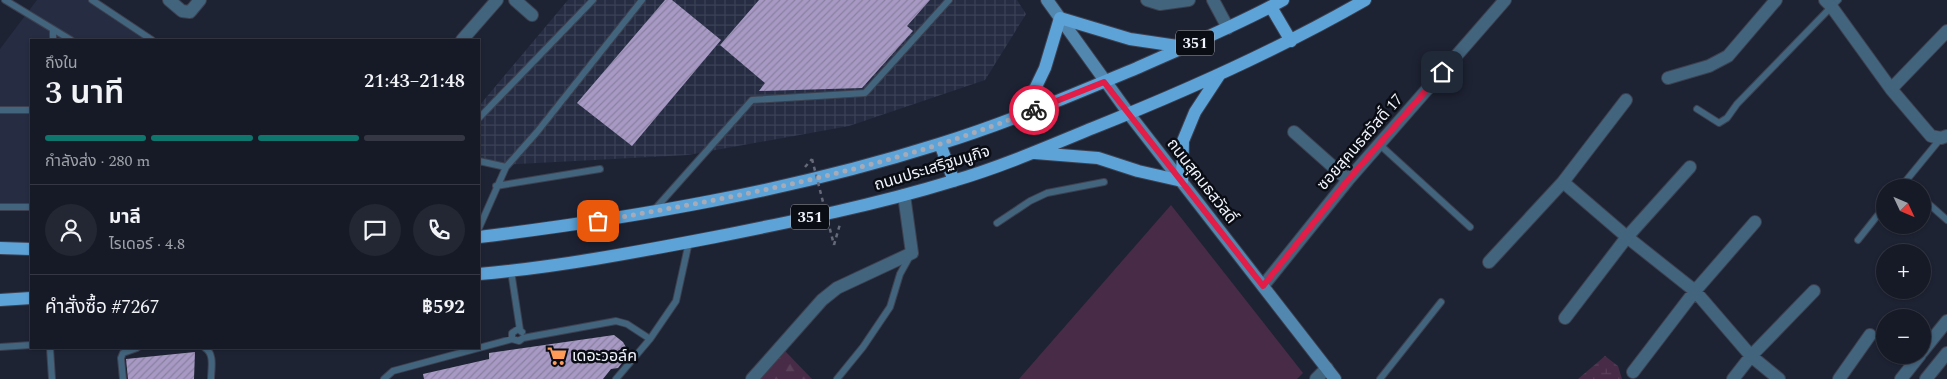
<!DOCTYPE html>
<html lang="th">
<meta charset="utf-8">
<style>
:root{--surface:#161a27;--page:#232733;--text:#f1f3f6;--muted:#9ea1a7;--line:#353844;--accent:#0f766e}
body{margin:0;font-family:Spectral,"Noto Sans Thai",serif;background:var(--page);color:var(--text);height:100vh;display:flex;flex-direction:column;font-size:19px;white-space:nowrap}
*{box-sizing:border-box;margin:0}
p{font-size:16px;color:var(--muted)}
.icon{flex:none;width:28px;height:28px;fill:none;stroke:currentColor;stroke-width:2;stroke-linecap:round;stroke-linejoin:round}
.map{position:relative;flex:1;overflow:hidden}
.details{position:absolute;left:30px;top:39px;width:450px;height:310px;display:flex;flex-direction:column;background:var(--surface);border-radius:0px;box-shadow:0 1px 4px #0004,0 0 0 1px var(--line)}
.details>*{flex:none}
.needle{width:32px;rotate:134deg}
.fabs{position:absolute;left:1876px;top:179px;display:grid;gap:10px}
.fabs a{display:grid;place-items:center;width:55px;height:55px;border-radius:50%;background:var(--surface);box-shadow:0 1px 4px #0004,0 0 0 1px var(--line);font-size:25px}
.pin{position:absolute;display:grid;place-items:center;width:42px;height:42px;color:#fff;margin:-21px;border-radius:10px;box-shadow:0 2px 8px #0006}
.courier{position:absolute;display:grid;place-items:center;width:50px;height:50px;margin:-25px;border:4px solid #e11d48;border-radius:50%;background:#fff;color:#222;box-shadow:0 1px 6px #0007}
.headline em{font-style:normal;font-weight:600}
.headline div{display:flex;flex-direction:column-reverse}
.headline{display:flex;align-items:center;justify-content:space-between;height:85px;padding:0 15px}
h1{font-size:32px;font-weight:600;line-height:38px}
.bar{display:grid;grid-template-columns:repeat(4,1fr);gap:8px 5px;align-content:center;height:60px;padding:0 15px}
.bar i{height:6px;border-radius:4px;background:var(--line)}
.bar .current{background:var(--accent)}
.bar p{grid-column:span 4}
.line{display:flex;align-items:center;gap:12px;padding:0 15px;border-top:1px solid var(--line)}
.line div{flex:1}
.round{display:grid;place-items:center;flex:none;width:52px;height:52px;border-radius:26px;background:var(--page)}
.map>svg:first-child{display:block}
.built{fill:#262d43}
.industrial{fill:url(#industrial-grid)}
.green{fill:#482b47}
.forest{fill:url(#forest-firs)}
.wetland{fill:url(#wetland-marsh)}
.building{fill:url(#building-hatch)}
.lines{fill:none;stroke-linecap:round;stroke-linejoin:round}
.lane-casing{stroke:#3c4050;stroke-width:8}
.street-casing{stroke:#3c4050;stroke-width:14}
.secondary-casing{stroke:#3c4050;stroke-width:14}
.primary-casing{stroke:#3c4050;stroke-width:14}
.path{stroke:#666a78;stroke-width:2.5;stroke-dasharray:4 4;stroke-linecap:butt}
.lane{stroke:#43647d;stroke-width:6}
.street{stroke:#43647d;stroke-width:12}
.secondary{stroke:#5288b0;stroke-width:12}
.primary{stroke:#5da3d8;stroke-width:12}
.path-bridge{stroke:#666a78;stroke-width:2.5;stroke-dasharray:4 4;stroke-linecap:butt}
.done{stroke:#a7abb7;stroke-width:5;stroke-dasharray:0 9}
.route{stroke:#e11d48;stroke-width:6}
.labels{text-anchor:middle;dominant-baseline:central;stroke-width:5;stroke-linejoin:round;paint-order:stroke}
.shield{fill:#0b0d14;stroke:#acafb7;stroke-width:1}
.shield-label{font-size:15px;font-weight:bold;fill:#f1f4fd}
.street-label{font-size:16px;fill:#f1f4fd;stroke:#0b0d14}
.poi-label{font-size:16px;fill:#f1f4fd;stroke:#0b0d14;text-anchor:start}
</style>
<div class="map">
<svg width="1947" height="379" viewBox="0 0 1947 379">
<defs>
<pattern id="industrial-grid" width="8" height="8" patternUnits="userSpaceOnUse" patternTransform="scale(1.25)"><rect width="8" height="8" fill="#262d43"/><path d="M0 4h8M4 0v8" fill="none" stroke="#3b4256"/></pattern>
<pattern id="forest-firs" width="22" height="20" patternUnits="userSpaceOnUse" patternTransform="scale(1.25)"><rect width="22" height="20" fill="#482b47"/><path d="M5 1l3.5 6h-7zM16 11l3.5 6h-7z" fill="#5a4059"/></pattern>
<pattern id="wetland-marsh" width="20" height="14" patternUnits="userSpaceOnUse" patternTransform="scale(1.25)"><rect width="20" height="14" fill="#482b47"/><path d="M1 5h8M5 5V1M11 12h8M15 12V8" fill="none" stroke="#5a4059"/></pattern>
<pattern id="building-hatch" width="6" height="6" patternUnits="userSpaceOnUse" patternTransform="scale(1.25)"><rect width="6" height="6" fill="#a799c4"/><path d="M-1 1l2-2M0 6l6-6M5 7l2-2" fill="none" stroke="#8a81a0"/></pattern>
</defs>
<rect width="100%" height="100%" fill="#1e2334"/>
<path class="built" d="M37 0H92L148 40H31V206H0V49Z"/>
<path class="industrial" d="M568 0H1017L1026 14 985 80 849 126 688 155 479 166V106Z"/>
<path class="green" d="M1171 205 1303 373 1297 379H1019Z"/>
<path class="forest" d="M785 351 812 379H760Z"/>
<path class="wetland" d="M1605 356 1618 366 1622 379H1578Z"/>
<path class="building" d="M665 0H672L721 40 632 146 577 103Z
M759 0H930L907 26 913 31 862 88 759 91 765 83 720 45Z
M614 335 623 342 627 349 626 358 618 368 611 369 603 379H424L423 374 489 359V353Z
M195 352 194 379H128L126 359Z"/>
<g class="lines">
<defs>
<path id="lane" d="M5 0 71 40
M92 0 152 40
M53 30V40
M1697 109 1719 123 1727 118 1737 104 1838 0
M0 110H31
M479 118 593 0
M1379 144 1470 227
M479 161 506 167
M1905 182 1912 188
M496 186 600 169
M1900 188 1941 138
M1922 198 1947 220
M0 207H31
M655 209 752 100 865 93 949 0
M997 223 1030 201 1047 193 1104 182
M479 228 506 167 537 132 642 0
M1858 240 1885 206
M511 271 520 330
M512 339V333L518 329 522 332
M0 347 31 345
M50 348 52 379
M205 348C215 354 211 369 211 379
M123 379 121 358 123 353 137 348
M384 379 393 371 512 339 519 341 523 338 616 321 627 324 650 339
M616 379 650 339 676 301 689 242
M837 379 863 347 890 307 900 274 910 256
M1380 379 1441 302"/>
<path id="street" d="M169 0 182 11 190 12 200 0
M515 0 532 15
M1147 0 1160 4 1189 0
M1213 0 1228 28
M1825 0 1831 6 1891 89 1931 136 1941 138 1947 136
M462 40 497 0
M1668 78 1709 66 1728 56 1776 0
M1891 89 1947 31
M1294 132 1348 180
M1563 182 1627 237 1695 291 1751 356 1779 379
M1489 262 1563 182 1626 100
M1263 286 1348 180 1505 0
M1565 318 1627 237 1690 167
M1922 352 1947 321
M1633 372 1695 291 1755 222
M752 379 822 300 837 288 912 253 904 195
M1316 379 1327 368
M1733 379 1751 356 1814 291
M1839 379 1870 335
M1901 379 1920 355
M1926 379 1947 353"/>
<path id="secondary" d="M1047 0 1129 114 1335 379"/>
<path id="primary" d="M1271 7 1291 41
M1017 117 1033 93 1045 68 1060 18 1130 39 1184 47
M940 144 954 181
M1035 153 1098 158 1138 171 1182 181 1183 141 1195 112 1220 74
M479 237C634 218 790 191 939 144 1007 123 1072 95 1137 68 1186 46 1236 26 1283 0
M0 248 31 249
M479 274C558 267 637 252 715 237 795 221 875 205 953 181 1001 167 1047 147 1093 128 1186 91 1278 50 1365 0
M0 300 31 298"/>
</defs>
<use href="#lane" class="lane-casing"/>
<use href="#street" class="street-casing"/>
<use href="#secondary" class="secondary-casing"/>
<use href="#primary" class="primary-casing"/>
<path class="path" d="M805 167 812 159
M834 245 840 224"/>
<use href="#lane" class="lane"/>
<use href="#street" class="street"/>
<use href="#secondary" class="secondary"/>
<use href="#primary" class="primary"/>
<path class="path-bridge" d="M812 159 834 245"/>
</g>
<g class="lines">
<path class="done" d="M598 221C745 196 895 167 1034 110"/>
<path class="route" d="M1034 110 1104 82 1263 286 1348 180 1442 72"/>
</g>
<defs>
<symbol id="supermarket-bare" viewBox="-9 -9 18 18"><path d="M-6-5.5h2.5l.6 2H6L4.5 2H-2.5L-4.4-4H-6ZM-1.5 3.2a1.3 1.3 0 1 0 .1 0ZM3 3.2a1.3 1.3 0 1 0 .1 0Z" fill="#fe9b59" stroke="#0b0d14" stroke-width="2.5" paint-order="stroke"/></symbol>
</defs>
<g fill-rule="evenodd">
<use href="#supermarket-bare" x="543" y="342" width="28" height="28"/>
</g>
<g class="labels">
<g class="shield">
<rect x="1176" y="30.5" width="38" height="25" rx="4"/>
<rect x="791" y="204.5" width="38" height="25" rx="4"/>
</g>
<g class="shield-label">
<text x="1195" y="43">351</text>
<text x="810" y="217">351</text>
</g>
<g class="street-label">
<text transform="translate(1360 142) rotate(-49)">ซอยสุคนธสวัสดิ์ 17</text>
<text transform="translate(932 168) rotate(-17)">ถนนประเสริฐมนูกิจ</text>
<text transform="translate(1202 181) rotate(52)">ถนนสุคนธสวัสดิ์</text>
</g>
<g class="poi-label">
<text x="572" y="356">เดอะวอล์ค</text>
</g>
</g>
</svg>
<div class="fabs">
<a><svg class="needle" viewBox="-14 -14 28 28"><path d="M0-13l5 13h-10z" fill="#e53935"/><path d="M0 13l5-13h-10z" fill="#9ea1a7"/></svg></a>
<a>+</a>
<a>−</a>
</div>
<div class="pin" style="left:598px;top:221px;background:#ea580c"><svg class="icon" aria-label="bag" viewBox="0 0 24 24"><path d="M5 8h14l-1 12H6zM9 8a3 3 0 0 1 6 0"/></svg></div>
<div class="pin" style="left:1442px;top:72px;background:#1f2937"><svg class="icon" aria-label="home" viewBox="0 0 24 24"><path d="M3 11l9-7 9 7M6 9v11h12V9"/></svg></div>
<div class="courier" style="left:1034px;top:110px"><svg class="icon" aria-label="bike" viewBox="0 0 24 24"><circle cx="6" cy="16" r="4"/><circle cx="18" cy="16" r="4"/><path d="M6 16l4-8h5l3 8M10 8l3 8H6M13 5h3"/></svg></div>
<section class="details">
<div class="headline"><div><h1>3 นาที</h1><p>ถึงใน</p></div><em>21:43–21:48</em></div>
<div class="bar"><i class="current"></i><i class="current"></i><i class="current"></i><i></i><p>กำลังส่ง · 280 m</p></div>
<div class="line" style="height:90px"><a class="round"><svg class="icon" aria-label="person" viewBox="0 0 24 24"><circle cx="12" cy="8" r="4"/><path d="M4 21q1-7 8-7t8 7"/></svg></a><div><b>มาลี</b><p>ไรเดอร์ · 4.8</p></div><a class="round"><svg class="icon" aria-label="chat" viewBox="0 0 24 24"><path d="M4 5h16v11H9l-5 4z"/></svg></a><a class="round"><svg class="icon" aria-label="phone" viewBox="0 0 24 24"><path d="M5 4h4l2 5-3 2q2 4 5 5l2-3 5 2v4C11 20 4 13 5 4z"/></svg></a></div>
<div class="line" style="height:65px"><div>คำสั่งซื้อ #7267</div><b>฿592</b></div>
</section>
</div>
